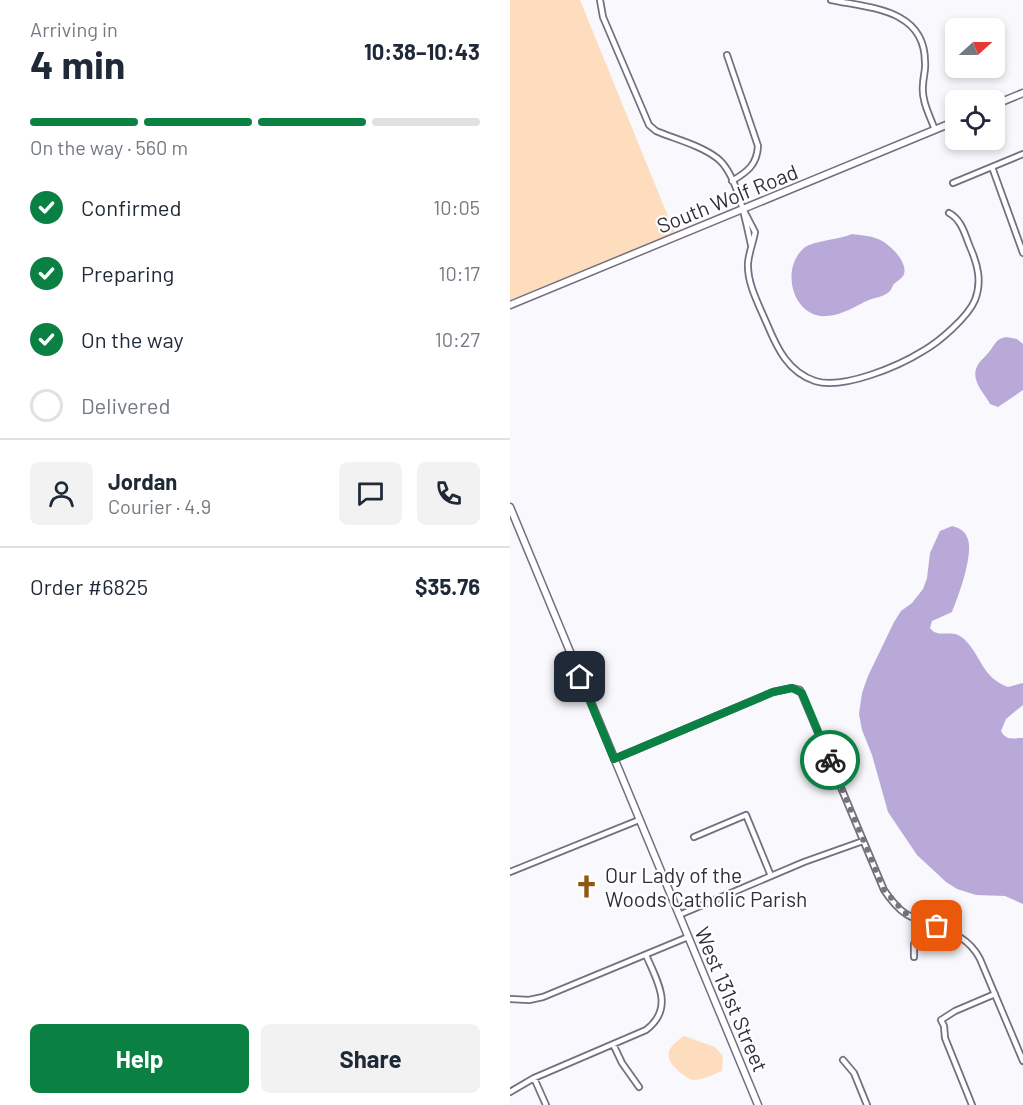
<!DOCTYPE html>
<meta charset="utf-8">
<style>
:root{--surface:#fff;--page:#f2f2f3;--text:#1f2937;--muted:#747a83;--line:#e0e1e3;--accent:#0b8043}
body{margin:0;font-family:Barlow,sans-serif;background:var(--page);color:var(--text);height:100vh;display:flex;flex-direction:column;font-size:22px;white-space:nowrap}
*{box-sizing:border-box;margin:0}
p{font-size:20px;color:var(--muted)}
.icon{flex:none;width:33px;height:33px;fill:none;stroke:currentColor;stroke-width:2;stroke-linecap:round;stroke-linejoin:round}
.map{position:relative;flex:1;overflow:hidden}
.sheet{display:flex;flex-direction:column;background:var(--surface);width:510px}
.sheet>*{flex:none}
.needle{width:39px;rotate:69deg}
.controls{position:absolute;left:435px;top:18px;display:grid;gap:12px}
.controls a{display:grid;place-items:center;width:60px;height:60px;border-radius:9px;background:var(--surface);box-shadow:0 3px 9px #0003;font-size:30px}
.pin{position:absolute;display:grid;place-items:center;width:51px;height:51px;color:#fff;margin:-26px;border-radius:12px;box-shadow:0 3px 9px #0006}
.courier{position:absolute;display:grid;place-items:center;width:60px;height:60px;margin:-30px;border:4px solid #0b8043;border-radius:50%;background:#fff;color:#222;box-shadow:0 2px 8px #0007}
.headline em{font-style:normal;font-weight:700}
.headline div{display:flex;flex-direction:column-reverse}
.headline{display:flex;align-items:center;justify-content:space-between;height:102px;padding:0 30px}
h1{font-size:39px;font-weight:700;line-height:45px}
.bar{display:grid;grid-template-columns:repeat(4,1fr);gap:9px 6px;align-content:center;height:72px;padding:0 30px}
.bar i{height:8px;border-radius:4px;background:var(--line)}
.bar .current{background:var(--accent)}
.bar p{grid-column:span 4}
.line{display:flex;align-items:center;gap:15px;padding:0 30px;border-top:2px solid var(--line)}
.line div{flex:1}
.round{display:grid;place-items:center;flex:none;width:63px;height:63px;border-radius:9px;background:var(--page)}
ol{padding:0 30px;list-style:none}
li{display:flex;align-items:center;gap:18px;height:66px}
li p{margin-inline-start:auto}
li .icon{padding:6px;border-radius:50%;background:var(--accent);color:#fff;stroke-width:4}
li:last-child{color:var(--muted)}
li i{width:33px;height:33px;border:3px solid var(--line);border-radius:50%}
.button{display:flex;gap:12px;margin-top:auto;padding:12px 30px}
.button a{flex:1;height:69px;border-radius:9px;background:var(--accent);color:#fff;font-size:24px;font-weight:700;line-height:69px;text-align:center}
.button a+a{background:var(--page);color:var(--text)}
main{display:flex;flex:1;min-height:0}
.map>svg:first-child{display:block}
.green{fill:#feddbe}
.water{fill:#b9a9d9}
.lines{fill:none;stroke-linecap:round;stroke-linejoin:round}
.street-casing{stroke:#746e82;stroke-width:8}
.secondary-casing{stroke:#746e82;stroke-width:9}
.street{stroke:#fff;stroke-width:4.5}
.secondary{stroke:#fff;stroke-width:6}
.done{stroke:#77757c;stroke-width:6;stroke-dasharray:0 10.8}
.route{stroke:#0b8043;stroke-width:8}
.labels{text-anchor:middle;dominant-baseline:central;stroke-width:4.5;stroke-linejoin:round;paint-order:stroke}
.street-label{font-size:21px;fill:#312f37;stroke:#fff}
.poi-label{font-size:21px;fill:#312f37;stroke:#fff;text-anchor:start}
</style>
<main>
<section class="sheet">
<div class="headline"><div><h1>4 min</h1><p>Arriving in</p></div><em>10:38–10:43</em></div>
<div class="bar"><i class="current"></i><i class="current"></i><i class="current"></i><i></i><p>On the way · 560 m</p></div>
<ol>
<li><svg class="icon" aria-label="check" viewBox="0 0 24 24"><path d="M5 12l5 5 9-10"/></svg>Confirmed<p>10:05</p></li>
<li><svg class="icon" aria-label="check" viewBox="0 0 24 24"><path d="M5 12l5 5 9-10"/></svg>Preparing<p>10:17</p></li>
<li><svg class="icon" aria-label="check" viewBox="0 0 24 24"><path d="M5 12l5 5 9-10"/></svg>On the way<p>10:27</p></li>
<li><i></i>Delivered</li>
</ol>
<div class="line" style="height:108px"><a class="round"><svg class="icon" aria-label="person" viewBox="0 0 24 24"><circle cx="12" cy="8" r="4"/><path d="M4 21q1-7 8-7t8 7"/></svg></a><div><b>Jordan</b><p>Courier · 4.9</p></div><a class="round"><svg class="icon" aria-label="chat" viewBox="0 0 24 24"><path d="M4 5h16v11H9l-5 4z"/></svg></a><a class="round"><svg class="icon" aria-label="phone" viewBox="0 0 24 24"><path d="M5 4h4l2 5-3 2q2 4 5 5l2-3 5 2v4C11 20 4 13 5 4z"/></svg></a></div>
<div class="line" style="height:78px"><div>Order #6825</div><b>$35.76</b></div>
<div class="button"><a>Help</a><a>Share</a></div>
</section>
<div class="map">
<svg width="513" height="1105" viewBox="0 0 513 1105">
<rect width="100%" height="100%" fill="#f9f8fd"/>
<path class="green" d="M0 0H70L166 236 0 300Z
M174 1036 205 1047 213 1056 212 1071C204 1074 192 1080 184 1080 179 1080 175 1076 171 1073 153 1058 155 1049 174 1036Z"/>
<path class="water" d="M342 234C350 235 361 236 368 239 379 243 398 262 394 274 392 279 388 280 384 284 382 286 382 289 380 291 374 297 366 297 359 300 345 306 333 315 317 316 284 319 269 270 294 248 305 240 329 240 342 234Z
M496 337 507 339 513 344V390L488 407 480 404C474 392 458 379 469 363 472 359 476 356 479 352 485 345 485 339 496 337Z
M442 526C449 528 454 530 457 537 465 552 448 597 442 612L422 621 420 628C429 640 442 627 454 639 472 656 471 677 498 687L513 683V705L496 719 491 731C496 741 503 738 513 738V904L495 896 466 895 447 889 436 882 407 855 378 812 362 755 352 730 349 714 352 693 358 676 384 622 391 611 402 603 413 589 417 578 420 553 430 531Z"/>
<g class="lines">
<defs>
<path id="street" d="M90 0 93 17 139 125 146 131C165 139 190 145 207 158 227 173 236 222 241 245
M321 0C360 8 415 9 415 62 416 70 413 77 413 85 411 100 420 116 425 130
M217 55 248 146C247 165 237 172 222 181
M482 167 513 253
M443 183 513 154
M233 209 245 232C243 243 239 252 238 263 237 284 249 305 257 324 267 348 278 372 305 381 333 390 389 366 413 351 429 342 458 317 465 300 472 282 468 265 460 247 455 235 452 220 439 213
M104 759 263 692 282 688 290 690 374 890C380 899 387 908 396 914 423 930 454 928 470 959L513 1061
M184 837 236 815 261 876
M0 872 129 820
M169 915 294 862 353 841
M404 957V944L413 921
M0 999 19 1000 33 997 178 937
M103 1044 112 1063 129 1087
M333 1060 344 1073 357 1105
M24 1078 36 1105
M0 1092 24 1078 136 1030C165 1008 147 981 136 955
M462 1105 435 1038 434 1026 431 1020 445 1011 485 994"/>
<path id="secondary" d="M484 105 513 93
M0 305 446 121
M0 507 248 1105"/>
</defs>
<use href="#street" class="street-casing"/>
<use href="#secondary" class="secondary-casing"/>
<use href="#street" class="street"/>
<use href="#secondary" class="secondary"/>
</g>
<g class="lines">
<path class="done" d="M320 760 374 890 395 913 427 926"/>
<path class="route" d="M70 677 104 759 263 692 282 688 292 693 320 760"/>
</g>
<defs>
<symbol id="church-bare" viewBox="-9 -9 18 18"><path d="M-1.2-6h2.4v3.5h3.3v2.4h-3.3V6h-2.4V-.1h-3.3v-2.4h3.3Z" fill="#915812" stroke="#fff" stroke-width="2.5" paint-order="stroke"/></symbol>
</defs>
<g fill-rule="evenodd">
<use href="#church-bare" x="60" y="870" width="33" height="33"/>
</g>
<g class="labels">
<g class="street-label">
<text transform="translate(217 198) rotate(-22)">South Wolf Road</text>
<text transform="translate(222 999) rotate(67)">West 131st Street</text>
</g>
<g class="poi-label">
<text x="95" y="874">Our Lady of the<tspan x="95" dy="24">Woods Catholic Parish</tspan></text>
</g>
</g>
</svg>
<div class="controls">
<a><svg class="needle" viewBox="-14 -14 28 28"><path d="M0-13l5 13h-10z" fill="#e53935"/><path d="M0 13l5-13h-10z" fill="#747a83"/></svg></a>
<a><svg class="icon" aria-label="locate" viewBox="0 0 24 24"><circle cx="12" cy="12" r="6"/><path d="M12 2v4M12 18v4M2 12h4M18 12h4"/></svg></a>
</div>
<div class="pin" style="left:427px;top:926px;background:#ea580c"><svg class="icon" aria-label="bag" viewBox="0 0 24 24"><path d="M5 8h14l-1 12H6zM9 8a3 3 0 0 1 6 0"/></svg></div>
<div class="pin" style="left:70px;top:677px;background:#1f2937"><svg class="icon" aria-label="home" viewBox="0 0 24 24"><path d="M3 11l9-7 9 7M6 9v11h12V9"/></svg></div>
<div class="courier" style="left:320px;top:760px"><svg class="icon" aria-label="bike" viewBox="0 0 24 24"><circle cx="6" cy="16" r="4"/><circle cx="18" cy="16" r="4"/><path d="M6 16l4-8h5l3 8M10 8l3 8H6M13 5h3"/></svg></div>
</div>
</main>
